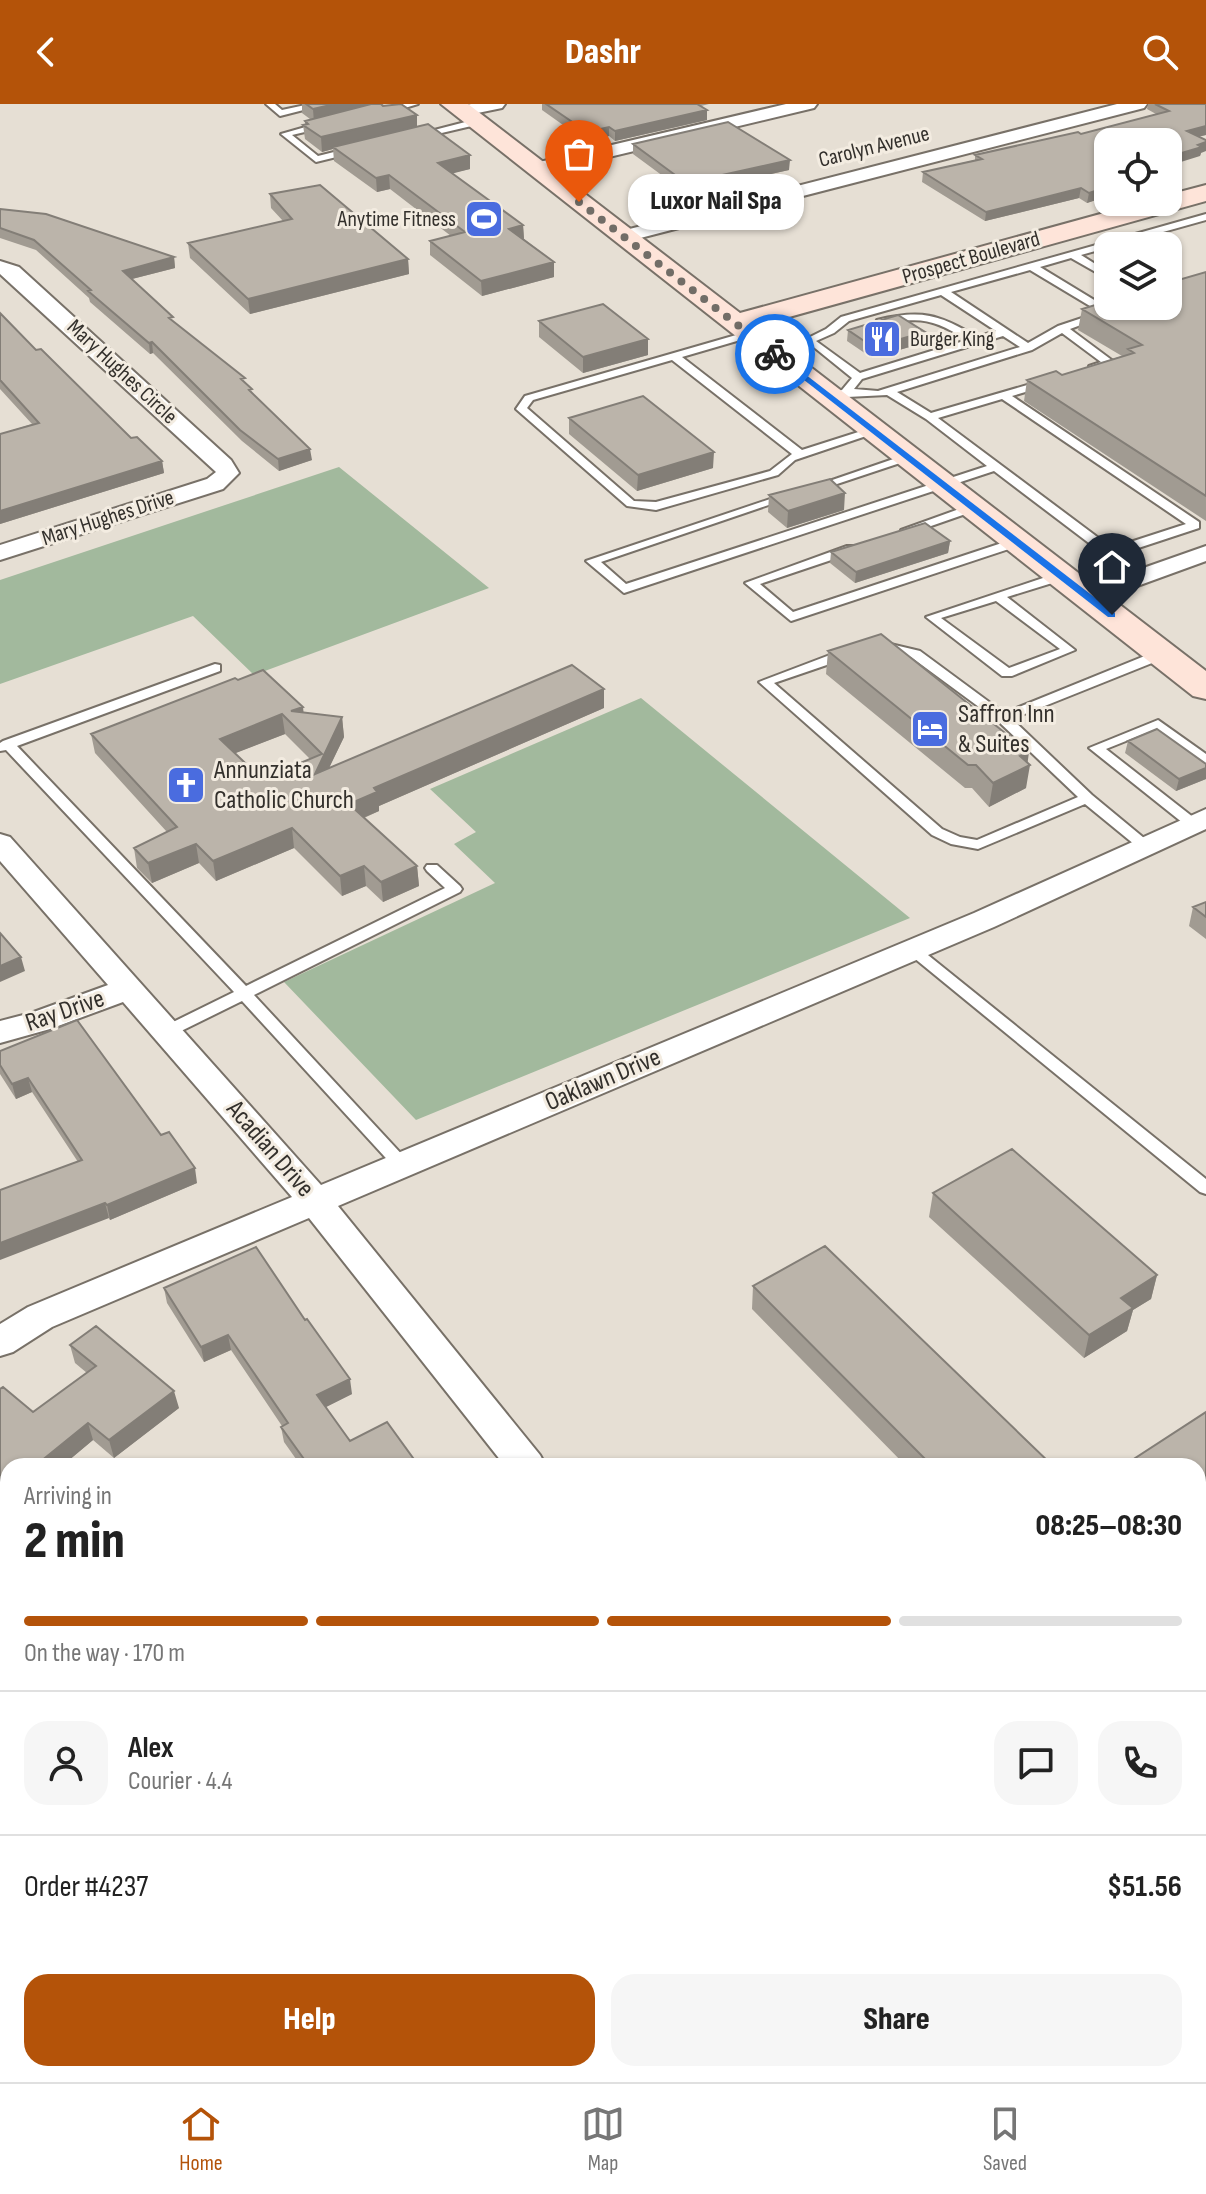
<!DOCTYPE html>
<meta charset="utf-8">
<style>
:root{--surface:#fff;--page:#f6f6f6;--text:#222;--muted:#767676;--line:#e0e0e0;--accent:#b45309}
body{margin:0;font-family:"Sofia Sans Condensed",sans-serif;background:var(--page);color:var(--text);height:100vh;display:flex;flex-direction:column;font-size:30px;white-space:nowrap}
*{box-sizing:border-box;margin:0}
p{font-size:26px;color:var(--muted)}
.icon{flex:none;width:44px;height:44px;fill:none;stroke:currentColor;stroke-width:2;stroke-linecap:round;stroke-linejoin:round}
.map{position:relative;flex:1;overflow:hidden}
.drawer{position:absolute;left:0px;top:1354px;width:1206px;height:624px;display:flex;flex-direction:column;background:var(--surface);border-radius:24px 24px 0 0;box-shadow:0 2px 6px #0004}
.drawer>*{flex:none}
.tools{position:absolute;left:1094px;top:24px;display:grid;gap:16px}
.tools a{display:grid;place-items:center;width:88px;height:88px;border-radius:16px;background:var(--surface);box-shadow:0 2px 6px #0004;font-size:40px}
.pin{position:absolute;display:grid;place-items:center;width:68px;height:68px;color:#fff;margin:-82px -34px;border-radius:50% 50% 50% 0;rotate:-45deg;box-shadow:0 0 8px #0007}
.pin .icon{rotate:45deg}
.courier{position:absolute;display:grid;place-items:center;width:80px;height:80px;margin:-40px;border:6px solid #1a73e8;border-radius:50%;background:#fff;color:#222;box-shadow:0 2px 10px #0007}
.bubble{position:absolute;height:56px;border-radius:24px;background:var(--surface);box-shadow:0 2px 6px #0004;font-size:26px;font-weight:800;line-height:56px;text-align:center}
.overview em{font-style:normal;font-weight:800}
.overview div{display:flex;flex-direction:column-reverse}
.overview{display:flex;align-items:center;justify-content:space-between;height:136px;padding:0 24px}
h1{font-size:52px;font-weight:800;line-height:60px}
.bar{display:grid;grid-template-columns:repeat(4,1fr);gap:12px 8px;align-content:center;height:96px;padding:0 24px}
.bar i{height:10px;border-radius:6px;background:var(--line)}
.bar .current{background:var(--accent)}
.bar p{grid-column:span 4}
.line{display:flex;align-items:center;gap:20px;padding:0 24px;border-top:2px solid var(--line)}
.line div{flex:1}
.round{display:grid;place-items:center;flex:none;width:84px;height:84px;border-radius:24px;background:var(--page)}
.action{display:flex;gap:16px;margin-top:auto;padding:16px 24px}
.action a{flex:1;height:92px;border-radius:24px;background:var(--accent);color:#fff;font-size:32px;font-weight:800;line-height:92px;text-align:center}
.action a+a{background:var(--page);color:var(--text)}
header{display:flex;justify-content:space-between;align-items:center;height:104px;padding:0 24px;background:var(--accent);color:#fff;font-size:36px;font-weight:800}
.tab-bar{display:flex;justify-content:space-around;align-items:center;height:112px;border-top:2px solid var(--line);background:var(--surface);font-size:22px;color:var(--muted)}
.tab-bar a{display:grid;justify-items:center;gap:4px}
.tab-bar .current{color:var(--accent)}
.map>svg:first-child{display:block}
.green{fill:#a2b99d}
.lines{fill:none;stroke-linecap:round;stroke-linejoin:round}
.lane-casing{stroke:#787168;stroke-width:4}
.street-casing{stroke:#787168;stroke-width:4}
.secondary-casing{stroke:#787168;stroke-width:4}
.lane{fill:#fff;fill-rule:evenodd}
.street{fill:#fff;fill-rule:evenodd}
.secondary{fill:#fee4d9;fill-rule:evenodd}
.wall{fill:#a19b92;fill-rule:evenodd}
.shaded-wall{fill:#837e77}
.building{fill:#bbb4aa;stroke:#837e77;stroke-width:2;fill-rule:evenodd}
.route{fill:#1a73e8}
.done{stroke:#726d67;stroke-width:8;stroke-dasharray:0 14.4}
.labels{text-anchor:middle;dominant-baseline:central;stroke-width:6;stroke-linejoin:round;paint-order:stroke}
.far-street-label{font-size:22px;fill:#33302c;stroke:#f3ece1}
.far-poi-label{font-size:22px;fill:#33302c;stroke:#f3ece1;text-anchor:end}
.poi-label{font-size:26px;fill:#33302c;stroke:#f3ece1;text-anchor:start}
.street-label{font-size:26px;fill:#33302c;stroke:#f3ece1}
</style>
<header><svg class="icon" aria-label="back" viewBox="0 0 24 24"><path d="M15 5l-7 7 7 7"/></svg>Dashr<svg class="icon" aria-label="search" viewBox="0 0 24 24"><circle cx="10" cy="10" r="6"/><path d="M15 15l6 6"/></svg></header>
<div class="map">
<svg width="1206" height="1978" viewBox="0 0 1206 1978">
<rect width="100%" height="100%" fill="#e6dfd4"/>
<path class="green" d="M339 363 489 484 254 571 193 512 0 580V476Z
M641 594 910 814 416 1016 284 878 495 779 454 740 476 728 430 685Z
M1206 1505V1690L1198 1682V1511Z"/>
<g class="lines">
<defs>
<path id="lane" d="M266 0H275L282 6 310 0H327L280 12Z
M403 0H418L385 10 381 7Z
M477 15 480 16V20L416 35 411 32Z
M323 18 326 19V23L292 31 318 52 354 43 357 44V48L316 58 281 30Z
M1206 110V116L1081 151 1108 168V175L1071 154 1040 163 1109 205 1132 202 1070 225 1113 257V261L1089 266V262L1101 258 1062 229 1032 246 897 288 931 309 1041 277H1049V281L1012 292 1199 418V424L1114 452H1106L994 367 624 489 586 457 785 390 795 392 601 458 626 480 987 362 926 315 887 291 827 294V290L842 286 852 274 810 240 801 243 796 240 826 225 841 213ZM1030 166 1100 208 1058 222 1028 239 951 188ZM941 191 996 227 977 233C939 210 921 205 877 216L876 218 881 221C920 212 934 215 967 236L860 269 816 237 834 229 849 217ZM1003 232 1020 243 878 287 854 285 862 275ZM1002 295 1186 420 1112 444 938 314Z
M750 227 754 228V232L682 253 802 346 874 323 878 324V328L795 356 778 371 656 406 627 402 516 305 525 292ZM672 256 792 350 770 367 656 398 634 397 527 304 533 296Z
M908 350 912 351V355L819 386 809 384Z
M973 400 977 402V406L911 429 907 430 901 426Z
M1017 434 1023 438 1021 441 791 517 745 479 847 442H855V448L760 480 793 508Z
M1061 468 1067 472 1065 475 1007 493 1075 546 1012 572H1002L926 513ZM996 497 1060 545 1009 564 941 514Z
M882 538 920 547 1004 609 1157 547H1167V553L1012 615 1092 691 1150 739 1152 742 1150 745H1140L1085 700 978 745 951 740 932 731 759 578 843 546H853V552L774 579 942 725 960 733 977 736 1078 693 998 617 911 553 877 545V539Z
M215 560 220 561V567L17 642 246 882 445 784 427 767 425 764 427 761H437L460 782 462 785 460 788 254 891 407 1056 409 1060 407 1064H395L242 897 173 931H163L160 927 163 923 234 888 6 646 0 647V639L3 637Z
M1158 616 1206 650V660L1156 625 1106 645 1198 717 1200 720 1198 723H1188L1089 644Z
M913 841 918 843 1206 1075V1090L1200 1088 908 849 906 846 908 843Z"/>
<path id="street" d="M471 0H505L502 4 463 12 454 7 457 3Z
M786 0H817L814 4 538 70 529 64 531 60Z
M1117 0H1147L1144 4 621 139 611 133 614 129Z
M0 157 19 163 231 356 239 369 223 385 0 456V441L207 375 216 368 0 170Z
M1206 442V457L1096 497H1078L1075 492 1078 487Z
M1206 705V725L994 823 338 1102 540 1351 546 1362H505L309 1114 52 1223 13 1248 0 1252V1220L28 1203 292 1093 123 898 50 925 0 939V917L31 909 108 881 0 757V730L10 733 321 1081 974 809Z
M0 1881 8 1885V1931L0 1927Z
M117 1970H177L180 1978H120Z
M991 1970H1040L1043 1978H994Z"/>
<path id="secondary" d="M441 0H468L740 209 1144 98H1168V91L1206 81V97L757 222 1206 567V595L1193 592Z"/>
</defs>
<use href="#lane" class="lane-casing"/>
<use href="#street" class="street-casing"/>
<use href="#secondary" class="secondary-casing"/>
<use href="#lane" class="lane"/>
<use href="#street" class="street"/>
<use href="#secondary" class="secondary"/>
</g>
<path class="wall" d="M291 0H381L417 11V23L470 65 452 69 523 121 524 135 554 158V173L482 192 430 151V137L451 132 390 85 377 88 334 57 333 45 322 48 305 35 303 21 305 20V17L310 15 302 9V0Z
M542 0H709L701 2 707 6V16L615 37 609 32 587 38 542 6Z
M1148 0H1206V31L1199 32 1201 49 1200 52 1108 38V92L1087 99 1079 94 985 117 922 78 923 68 975 56V51L1081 30 1156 10 1147 5Z
M633 40 789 66 686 89 633 50Z
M270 90 408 155 409 170 250 210 190 154 188 139 283 117 271 104Z
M0 105 174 153 175 164 132 175 174 218 245 278 253 290 312 356 279 367 242 337 153 249 150 250 90 198 89 194 36 146 0 134Z
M1206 168V417L1024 297 1027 276 1062 271 1122 252 1078 226 1082 205Z
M0 209 36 246 131 334 162 357 164 369 0 420V330L32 320 0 285Z
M539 217 648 235V251L583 269 539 233Z
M848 226 923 239 872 254 847 237Z
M569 314 713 364 637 387 569 330Z
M769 391 844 406 787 424 768 408Z
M950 437 948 449 855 479 830 459 831 448Z
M828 547 1027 658 1026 684 989 703 972 684H965L826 570Z
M238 576 303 603V609L342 613 344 633 329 664 604 604 379 702V707L364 714 417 762 419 782 383 798 366 782 342 792 294 744 216 777 199 759 152 779 137 764 134 744 167 728 95 649 91 630ZM285 630 310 655 262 675 235 649Z
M1128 637 1206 675 1176 687 1125 649Z
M1206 798V835L1189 822 1193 803Z
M0 947 197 1079 110 1116 78 1058 32 988 16 995 0 970Z
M933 1089 1157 1171 1151 1195 1133 1206 1127 1227 1084 1254 929 1113Z
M753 1182 1053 1362H906L752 1205Z
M164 1184 352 1290 326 1303 350 1337 413 1354 414 1362H301L284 1338 281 1323 282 1322 231 1246 204 1258 167 1199Z
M70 1241 179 1304 114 1354 93 1336 62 1362H8V1406L0 1416V1285L33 1308 87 1269 75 1259Z
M1198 1701 1206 1709V1909L1198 1900Z
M704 1970H832L820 1978H709Z"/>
<path class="shaded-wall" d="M335 0H369L314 19 313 5Z
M707 6V16L615 37V27Z
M417 11V26L333 43V45L322 48 321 33Z
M1206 22V31L1185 36 1187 27Z
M609 23V32L587 38V28Z
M1206 38V47L1201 49 1200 52 1168 62V53Z
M470 51V65L439 73 438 59Z
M790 56 789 66 686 89V79Z
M389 71 390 85 377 88 376 74Z
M1108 83V92L1087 99 1089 89Z
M1081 84 1079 94 985 117 986 108Z
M523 121 524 135 509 125Z
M174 153 175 164 124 177 123 167Z
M408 155 409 170 250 210 248 195Z
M554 158V173L482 192 481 177Z
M925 228 923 239 872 254 873 243Z
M648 235V251L583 269V253Z
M152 238 153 249 150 250 149 239Z
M310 345 312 356 279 367 278 355Z
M714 348 713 364 637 387 638 371Z
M162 357 164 369 0 420V407Z
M845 389 844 406 787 424 788 407Z
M950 437 948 449 855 479 856 468Z
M604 585V604L379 702V707L351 719 349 700 374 684Z
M303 603 305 622 291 607Z
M282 610 285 630 223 654 220 635Z
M342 613 344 633 317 689 315 670Z
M1029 648 1027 663 1030 661 1026 684 989 703 993 679 1020 652Z
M1206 664V675L1176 687 1179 675Z
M292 724 294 744 216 777 213 757Z
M196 740 199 759 152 779 148 759Z
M364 762 366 782 342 792 340 772Z
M417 762 419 782 383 798 381 778Z
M21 853 25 867 0 878V862Z
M28 974 32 988 16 995 12 980Z
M195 1064 197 1079 110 1116 107 1101Z
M105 1099 109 1114 0 1156V1139Z
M1157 1171 1151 1195 1133 1206 1127 1227 1084 1254 1089 1231 1121 1194Z
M228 1231 231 1246 204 1258 201 1243Z
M350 1275 352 1290 320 1306 317 1291Z
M174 1287 179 1304 114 1354 109 1336Z
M88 1319 93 1336 62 1362H35Z
M413 1354 414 1362H399Z
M8 1384V1406L0 1416V1390Z
M1206 1442V1458L1198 1464V1447Z
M8 1636V1659L0 1670V1647Z
M8 1715V1738L0 1749V1727Z
M814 1970H832L820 1978H802Z"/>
<path class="building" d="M306 0H335L313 5Z
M371 0H381L383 2 401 0 417 11 321 33 303 21 308 20 305 17Z
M546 0H697L707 6 615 27 609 23 587 28Z
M1155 0H1206V22L1187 27 1206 36V38L1198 41 1202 43 1168 53V38H1108V83L1089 89 1081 84 986 108 923 68 982 55 975 51 1078 28 1081 30 1169 7Z
M728 18 790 56 686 79 633 40Z
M428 20 470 51 438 59 523 121 509 125 554 158 481 177 430 137 465 128 389 71 376 74 333 43Z
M320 81 408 155 248 195 188 139 292 115 270 90Z
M0 105 46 110 174 153 123 167 173 213 169 214 245 274 241 275 252 285 249 286 310 345 278 355 240 326 152 238 149 239 88 187 91 186 34 136 0 124Z
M1206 168V392L1027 276 1056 267 1062 271 1134 249 1128 245 1142 241 1082 205 1108 197V202H1168V179Z
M603 200 648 235 583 253 539 217Z
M0 209 36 246 41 245 131 334 137 333 162 357 0 407V330L39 319 0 276Z
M898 211 925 228 873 243 848 226Z
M643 292 714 348 638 371 569 314Z
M830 375 845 389 788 407 769 391Z
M925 419 950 437 856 468 831 448Z
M881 530 1029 648 1020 652 1030 661 993 679 976 661H968L828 547Z
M572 561 604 585 374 684 377 688 349 700 417 762 381 778 364 762 340 772 292 724 213 757 196 740 148 759 134 744 177 723 91 630 235 574 238 576 263 566 303 603 291 607 342 613 315 670ZM282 610 322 650 262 675 220 635Z
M1157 625 1206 660V664L1179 675 1128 637Z
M1206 798V813L1193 803Z
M0 829 21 853 0 862Z
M77 916 161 1031 169 1028 195 1064 107 1101 105 1099 0 1139V1086L82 1056 28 974 12 980 0 961V947Z
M1012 1045 1157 1171 1121 1194 1133 1204 1089 1231 933 1089Z
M825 1142 1053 1362H932L753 1182Z
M256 1143 305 1216 307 1215 350 1275 317 1291 350 1337 387 1318 413 1354 399 1362H309L281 1323 288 1319 228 1231 201 1243 164 1184Z
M96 1222 174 1287 109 1336 88 1319 35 1362H8V1384L0 1390V1285L3 1283 33 1308 96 1262 70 1241Z
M1206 1308V1442L1198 1447V1362H1123Z
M0 1564 8 1567V1636L0 1647Z
M0 1692 8 1696V1715L0 1727Z
M1198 1701 1206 1709V1879L1198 1871Z
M715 1970H814L802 1978H721Z"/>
<path class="route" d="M775 247 1115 509V513H1108L772 251Z"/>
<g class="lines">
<path class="done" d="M579 98 775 250"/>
</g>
<defs>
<symbol id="stadium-square" viewBox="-11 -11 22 22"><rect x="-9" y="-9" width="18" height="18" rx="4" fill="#4a6cdf" stroke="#f3ece1"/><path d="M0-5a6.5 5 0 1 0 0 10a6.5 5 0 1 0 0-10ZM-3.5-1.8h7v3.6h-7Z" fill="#fff"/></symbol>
<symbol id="restaurant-square" viewBox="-11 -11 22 22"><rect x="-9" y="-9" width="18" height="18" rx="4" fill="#4a6cdf" stroke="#f3ece1"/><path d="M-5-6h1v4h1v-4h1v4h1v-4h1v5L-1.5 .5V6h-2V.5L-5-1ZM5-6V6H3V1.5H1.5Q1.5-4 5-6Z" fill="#fff"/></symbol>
<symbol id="hotel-square" viewBox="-11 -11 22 22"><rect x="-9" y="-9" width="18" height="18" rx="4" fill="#4a6cdf" stroke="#f3ece1"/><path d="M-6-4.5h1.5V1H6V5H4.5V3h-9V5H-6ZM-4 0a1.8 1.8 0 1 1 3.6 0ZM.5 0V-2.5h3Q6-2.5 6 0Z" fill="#fff"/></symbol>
<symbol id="church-square" viewBox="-11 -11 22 22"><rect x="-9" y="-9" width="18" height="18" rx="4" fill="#4a6cdf" stroke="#f3ece1"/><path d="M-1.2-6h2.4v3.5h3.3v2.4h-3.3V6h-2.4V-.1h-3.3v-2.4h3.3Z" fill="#fff"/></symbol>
</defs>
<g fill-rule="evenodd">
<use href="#stadium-square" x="462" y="93" width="44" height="44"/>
<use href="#restaurant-square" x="860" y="213" width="44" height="44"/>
<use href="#hotel-square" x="908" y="603" width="44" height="44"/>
<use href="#church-square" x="164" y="659" width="44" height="44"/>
</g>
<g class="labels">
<g class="far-street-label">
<text transform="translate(874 43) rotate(-14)">Carolyn Avenue</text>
<text transform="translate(971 154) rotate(-16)">Prospect Boulevard</text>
<text transform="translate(122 268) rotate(43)">Mary Hughes Circle</text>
<text transform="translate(108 414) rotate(-18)">Mary Hughes Drive</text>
</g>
<g class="far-poi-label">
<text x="456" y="115">Anytime Fitness</text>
<text x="910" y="235" text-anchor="start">Burger King</text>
</g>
<g class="poi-label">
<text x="958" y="610">Saffron Inn<tspan x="958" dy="30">&amp; Suites</tspan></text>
<text x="214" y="666">Annunziata<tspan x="214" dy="30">Catholic Church</tspan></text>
</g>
<g class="street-label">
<text transform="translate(65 907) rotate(-19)">Ray Drive</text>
<text transform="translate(603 976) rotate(-23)">Oaklawn Drive</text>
<text transform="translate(270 1045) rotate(49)">Acadian Drive</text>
</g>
</g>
</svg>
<div class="tools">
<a><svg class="icon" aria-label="locate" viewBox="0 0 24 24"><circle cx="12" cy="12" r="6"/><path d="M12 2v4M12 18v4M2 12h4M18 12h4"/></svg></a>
<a><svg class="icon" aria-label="layers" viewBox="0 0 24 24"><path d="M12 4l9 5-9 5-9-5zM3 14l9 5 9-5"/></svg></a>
</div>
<div class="pin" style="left:579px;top:98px;background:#ea580c"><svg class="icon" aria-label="bag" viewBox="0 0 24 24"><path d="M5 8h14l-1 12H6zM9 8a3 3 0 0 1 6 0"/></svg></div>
<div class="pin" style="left:1112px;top:511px;background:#1f2937"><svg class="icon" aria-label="home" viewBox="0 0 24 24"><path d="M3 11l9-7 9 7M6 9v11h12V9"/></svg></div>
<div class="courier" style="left:775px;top:250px"><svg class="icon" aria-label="bike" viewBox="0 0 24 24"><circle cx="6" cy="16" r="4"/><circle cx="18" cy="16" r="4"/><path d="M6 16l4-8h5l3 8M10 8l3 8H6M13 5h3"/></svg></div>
<div class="bubble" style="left:628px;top:70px;width:176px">Luxor Nail Spa</div>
<section class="drawer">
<div class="overview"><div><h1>2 min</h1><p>Arriving in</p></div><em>08:25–08:30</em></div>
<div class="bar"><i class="current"></i><i class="current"></i><i class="current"></i><i></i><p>On the way · 170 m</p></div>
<div class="line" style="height:144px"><a class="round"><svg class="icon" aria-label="person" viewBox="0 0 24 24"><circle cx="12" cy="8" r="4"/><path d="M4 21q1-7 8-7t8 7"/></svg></a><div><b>Alex</b><p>Courier · 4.4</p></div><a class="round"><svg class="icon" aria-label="chat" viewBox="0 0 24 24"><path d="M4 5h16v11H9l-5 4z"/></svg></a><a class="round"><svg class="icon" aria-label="phone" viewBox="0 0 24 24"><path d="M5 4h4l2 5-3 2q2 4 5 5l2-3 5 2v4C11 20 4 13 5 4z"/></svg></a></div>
<div class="line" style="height:104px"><div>Order #4237</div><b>$51.56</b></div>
<div class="action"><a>Help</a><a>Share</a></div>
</section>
</div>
<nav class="tab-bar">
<a class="current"><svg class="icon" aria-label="home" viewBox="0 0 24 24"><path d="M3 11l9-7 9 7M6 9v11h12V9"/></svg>Home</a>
<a><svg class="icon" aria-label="map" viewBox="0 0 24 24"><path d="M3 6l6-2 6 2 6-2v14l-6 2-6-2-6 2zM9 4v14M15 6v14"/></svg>Map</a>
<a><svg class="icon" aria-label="saved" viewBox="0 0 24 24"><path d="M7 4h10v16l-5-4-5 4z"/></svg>Saved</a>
</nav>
